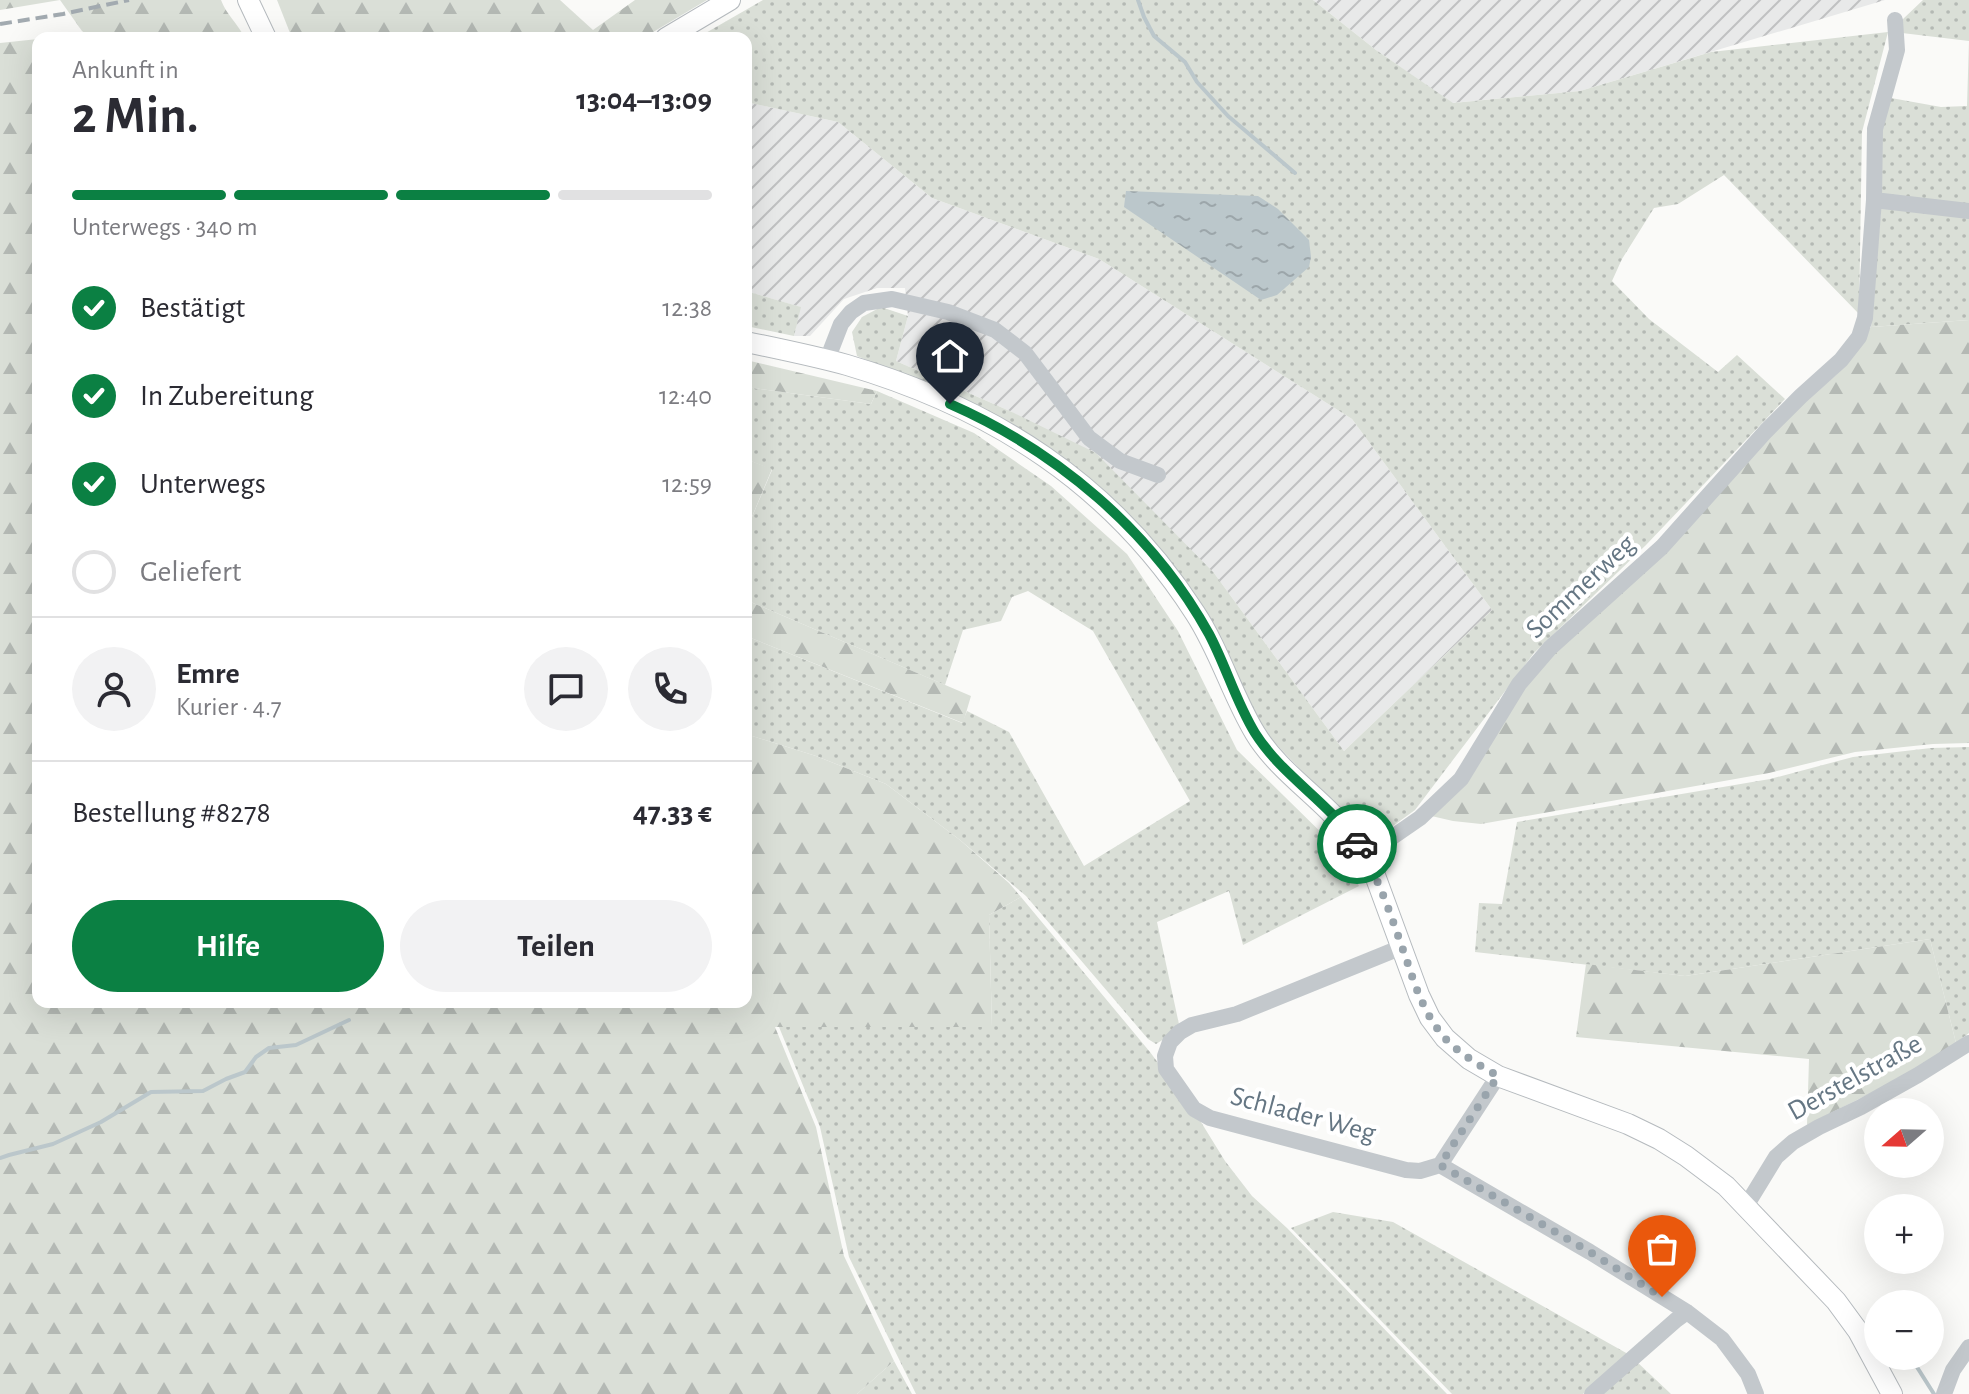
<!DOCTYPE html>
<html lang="de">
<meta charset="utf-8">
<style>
:root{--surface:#fff;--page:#f2f2f3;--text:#2b2b33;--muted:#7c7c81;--line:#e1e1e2;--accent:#0b8043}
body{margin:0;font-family:"Alegreya Sans",sans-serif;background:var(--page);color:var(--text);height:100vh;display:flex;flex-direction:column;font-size:30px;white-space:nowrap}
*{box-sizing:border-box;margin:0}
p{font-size:26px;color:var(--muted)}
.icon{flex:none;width:44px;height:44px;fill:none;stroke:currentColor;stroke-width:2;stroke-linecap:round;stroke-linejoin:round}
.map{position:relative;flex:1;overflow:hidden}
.drawer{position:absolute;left:32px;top:32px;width:720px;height:976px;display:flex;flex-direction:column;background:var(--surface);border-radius:16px;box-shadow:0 8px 32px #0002}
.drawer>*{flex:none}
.needle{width:52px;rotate:250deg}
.tools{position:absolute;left:1864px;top:1098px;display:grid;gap:16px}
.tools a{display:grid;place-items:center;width:80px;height:80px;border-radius:50%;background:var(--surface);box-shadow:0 8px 32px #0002;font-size:40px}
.pin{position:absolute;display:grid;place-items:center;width:68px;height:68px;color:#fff;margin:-82px -34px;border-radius:50% 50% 50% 0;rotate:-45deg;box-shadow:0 0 8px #0007}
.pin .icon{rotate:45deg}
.courier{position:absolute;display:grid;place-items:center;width:80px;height:80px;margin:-40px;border:6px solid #0b8043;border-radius:50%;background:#fff;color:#222;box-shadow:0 2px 10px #0007}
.summary em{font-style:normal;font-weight:600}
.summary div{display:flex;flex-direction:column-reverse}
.summary{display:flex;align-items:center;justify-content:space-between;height:136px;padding:0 40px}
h1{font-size:52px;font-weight:600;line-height:60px}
.bar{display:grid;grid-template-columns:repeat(4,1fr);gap:12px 8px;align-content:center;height:96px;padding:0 40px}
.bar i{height:10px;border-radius:6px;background:var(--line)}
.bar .current{background:var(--accent)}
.bar p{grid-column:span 4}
.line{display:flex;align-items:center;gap:20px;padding:0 40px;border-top:2px solid var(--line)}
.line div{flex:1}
.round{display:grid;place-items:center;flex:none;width:84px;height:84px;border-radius:42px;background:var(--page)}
ol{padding:0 40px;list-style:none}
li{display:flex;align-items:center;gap:24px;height:88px}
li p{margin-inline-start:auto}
li .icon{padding:8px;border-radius:50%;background:var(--accent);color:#fff;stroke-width:4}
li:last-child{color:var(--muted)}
li i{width:44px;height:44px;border:4px solid var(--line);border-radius:50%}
.primary-button{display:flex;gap:16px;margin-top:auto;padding:16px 40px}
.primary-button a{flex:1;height:92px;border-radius:48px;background:var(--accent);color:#fff;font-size:32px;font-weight:600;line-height:92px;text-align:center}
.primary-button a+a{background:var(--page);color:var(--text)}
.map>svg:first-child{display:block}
.industrial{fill:url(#industrial-furrows)}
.green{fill:url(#green-dots)}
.forest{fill:url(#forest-firs)}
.water{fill:url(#water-ripples)}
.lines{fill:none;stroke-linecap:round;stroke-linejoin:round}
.stream{stroke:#bbc7cb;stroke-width:4}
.major-casing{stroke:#b5babe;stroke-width:22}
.minor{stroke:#c3c8cc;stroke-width:16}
.major{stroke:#fff;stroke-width:20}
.rail{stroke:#a2aab0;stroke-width:4;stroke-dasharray:12 6;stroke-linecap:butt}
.done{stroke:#99a4ac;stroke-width:8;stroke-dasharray:0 14.4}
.route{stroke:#0b8043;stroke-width:10}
.labels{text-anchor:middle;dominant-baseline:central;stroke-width:8;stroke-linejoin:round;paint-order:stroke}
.street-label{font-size:28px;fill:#657683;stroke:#fff}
</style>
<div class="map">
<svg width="1969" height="1394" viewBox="0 0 1969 1394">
<defs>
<pattern id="industrial-furrows" width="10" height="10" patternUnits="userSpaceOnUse" patternTransform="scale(2)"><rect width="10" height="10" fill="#e8e9e9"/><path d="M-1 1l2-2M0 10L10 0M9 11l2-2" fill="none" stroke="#c0c1c2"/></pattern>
<pattern id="green-dots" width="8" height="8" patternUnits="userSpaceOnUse" patternTransform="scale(2)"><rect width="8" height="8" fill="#dadfd7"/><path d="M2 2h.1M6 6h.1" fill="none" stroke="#b4b9b4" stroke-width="1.8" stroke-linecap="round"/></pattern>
<pattern id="forest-firs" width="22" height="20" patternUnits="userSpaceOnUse" patternTransform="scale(2)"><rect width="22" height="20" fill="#dadfd7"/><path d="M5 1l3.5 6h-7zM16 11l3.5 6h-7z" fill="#b4b9b4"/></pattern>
<pattern id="water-ripples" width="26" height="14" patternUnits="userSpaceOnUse" patternTransform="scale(2)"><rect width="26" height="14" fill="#bbc7cb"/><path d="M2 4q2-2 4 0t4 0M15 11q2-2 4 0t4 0" fill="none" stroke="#9ca6aa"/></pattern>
</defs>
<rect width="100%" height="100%" fill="#fafaf8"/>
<path class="industrial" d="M1313 0H1885L1580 91 1452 103 1376 50Z
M746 102 838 122 932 198 1099 259 1352 419 1492 610 1344 751 1214 573 1012 412 896 361 908 316 905 288H877L844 299 810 336H794L800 307 746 291Z"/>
<path class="green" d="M763 0H1313L1376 50 1453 103 1580 91 1711 52 1888 32 1862 132 1859 314 1724 175 1678 204 1654 208 1622 259 1612 281 1649 319 1718 372 1737 355 1785 399 1646 545 1534 653 1415 810 1368 844 1339 809 1269 737 1142 529 970 403 857 356 852 332 862 317 881 307 908 316 896 361 1012 412 1096 453 1214 573 1344 751 1492 610 1352 419 1099 259 932 198 838 122 746 102V38H697Z
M1923 0H1969V205L1880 195 1882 128 1891 98 1941 107 1967 106 1969 41 1902 33 1903 19Z
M1881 208 1969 217V320L1871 327Z
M746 291 801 307 794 336 746 326Z
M746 387 871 404 877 391 974 433 1051 486 1127 554 1178 631 1237 750 1340 851 1359 886 1243 945 1229 891 1157 922 1180 1029 1156 1044 1148 1039 1026 896 960 840 886 784 816 756 746 734V636L962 723 967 711 1009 732 1084 866 1190 801 1093 631 1028 591 1012 597 1001 621 963 630 945 685 746 600V531L772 470 746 459Z
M1969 747V1033L1956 1043 1930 939 1685 976 1475 952 1479 903 1502 904 1517 822 1770 779 1853 757 1931 748Z
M1021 897 1150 1052 1196 1114 1225 1161 1252 1196 1287 1228 1447 1394H916L849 1257 820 1127 779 1027H992L989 915Z
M1333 1212 1393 1222 1628 1354 1583 1394H1452L1291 1228Z
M894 1361 912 1394H857Z
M1636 1361 1671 1394H1600Z"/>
<path class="forest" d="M0 0H221C226 14 238 24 245 38H234L232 33 206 38H91L82 31 60 0 0 10Z
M277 0H560L593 30 635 0H707L643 38H292Z
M38 39V1002H746V734L816 756 886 784 960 840 1009 883 1021 897 989 915 992 1027H775L816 1127 844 1256 894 1361 857 1394H0V43Z
M1969 320V743L1933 744 1855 752 1769 773 1481 824 1453 821 1427 815 1536 669 1767 433 1836 375 1871 327Z
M746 360 877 391 871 404 746 387Z
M746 459 772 469 746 531Z
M746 600 971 696 963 723 746 636Z
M1930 939 1956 1043 1895 1081 1807 1125 1809 1059 1576 1037 1586 964 1685 976Z"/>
<path class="water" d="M1126 191 1258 196 1278 209 1309 240 1311 257 1309 267 1277 295 1261 300 1124 207Z"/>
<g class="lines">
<path class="stream" d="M1138 0 1144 17 1154 36 1185 62 1197 82 1228 116 1295 173
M0 1158 9 1155 53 1144 101 1122 151 1092 203 1091 226 1079 245 1072 256 1057 269 1048 296 1045 349 1020
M1910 1356 1934 1394"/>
<defs>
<path id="major" d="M248 0 266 38
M666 38 730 0
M746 342C780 349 814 356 847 365 993 408 1112 484 1195 613 1220 651 1232 695 1255 733 1275 766 1308 789 1334 816 1350 831 1362 851 1373 870L1419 995 1430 1018 1445 1038 1469 1059 1498 1076 1628 1124 1659 1139 1686 1156 1726 1186 1836 1301 1858 1331 1892 1394"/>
</defs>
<use href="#major" class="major-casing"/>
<path class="minor" d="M1874 200 1969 211
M827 360 841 324 851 312 864 303 892 299 948 312 995 330 1025 353 1089 438 1120 461 1158 475
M1365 856 1420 818 1461 779 1519 684 1550 648 1662 547 1766 431 1801 396 1841 360 1859 337 1865 318 1874 200 1875 129 1897 50 1895 20
M1402 947 1237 1014 1192 1025 1180 1032 1170 1042 1165 1056 1166 1069 1194 1109 1210 1118 1406 1170 1420 1171 1440 1165
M1498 1076 1440 1165 1590 1252 1687 1312 1722 1339 1748 1374 1756 1394
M1746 1206 1776 1157 1793 1142 1819 1127 1861 1107 1918 1075 1969 1043
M1592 1394 1676 1320 1687 1312
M1944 1394 1953 1370 1969 1347"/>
<use href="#major" class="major"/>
<path class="rail" d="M0 24 63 14 129 0"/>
</g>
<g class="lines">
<path class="done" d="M1357 844C1380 878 1392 920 1406 958 1415 986 1424 1013 1443 1036 1458 1053 1479 1065 1498 1076L1440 1165 1590 1252 1662 1297"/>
<path class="route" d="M950 404C1057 451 1152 531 1209 634 1226 666 1236 702 1255 733 1282 776 1329 802 1357 844"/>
</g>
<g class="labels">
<g class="street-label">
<text transform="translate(1581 587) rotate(-43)">Sommerweg</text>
<text transform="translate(1855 1078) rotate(-29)">Derstelstraße</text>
<text transform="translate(1303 1115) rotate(15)">Schlader Weg</text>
</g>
</g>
</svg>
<div class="tools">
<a><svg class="needle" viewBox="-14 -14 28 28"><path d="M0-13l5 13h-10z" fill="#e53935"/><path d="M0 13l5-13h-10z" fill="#7c7c81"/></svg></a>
<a>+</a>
<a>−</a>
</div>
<div class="pin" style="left:1662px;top:1297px;background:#ea580c"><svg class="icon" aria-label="bag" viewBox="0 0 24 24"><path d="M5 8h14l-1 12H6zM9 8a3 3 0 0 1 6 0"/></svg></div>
<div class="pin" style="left:950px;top:404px;background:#1f2937"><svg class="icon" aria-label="home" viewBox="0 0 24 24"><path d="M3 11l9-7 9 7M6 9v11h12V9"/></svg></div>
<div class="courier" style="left:1357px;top:844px"><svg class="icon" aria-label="car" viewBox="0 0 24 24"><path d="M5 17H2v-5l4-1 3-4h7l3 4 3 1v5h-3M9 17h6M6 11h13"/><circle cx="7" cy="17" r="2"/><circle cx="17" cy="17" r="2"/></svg></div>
<section class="drawer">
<div class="summary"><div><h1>2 Min.</h1><p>Ankunft in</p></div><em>13:04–13:09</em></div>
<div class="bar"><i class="current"></i><i class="current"></i><i class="current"></i><i></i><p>Unterwegs · 340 m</p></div>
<ol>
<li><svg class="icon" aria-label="check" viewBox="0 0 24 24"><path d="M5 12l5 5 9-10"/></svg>Bestätigt<p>12:38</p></li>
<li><svg class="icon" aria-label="check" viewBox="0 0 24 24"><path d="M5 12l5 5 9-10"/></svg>In Zubereitung<p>12:40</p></li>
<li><svg class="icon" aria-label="check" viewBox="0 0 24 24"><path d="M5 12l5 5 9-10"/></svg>Unterwegs<p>12:59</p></li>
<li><i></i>Geliefert</li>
</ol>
<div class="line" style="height:144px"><a class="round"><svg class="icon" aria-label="person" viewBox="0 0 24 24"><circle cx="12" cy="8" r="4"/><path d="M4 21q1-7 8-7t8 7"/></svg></a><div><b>Emre</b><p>Kurier · 4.7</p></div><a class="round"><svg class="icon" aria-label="chat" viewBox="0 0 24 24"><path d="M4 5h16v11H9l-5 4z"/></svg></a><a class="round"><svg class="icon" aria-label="phone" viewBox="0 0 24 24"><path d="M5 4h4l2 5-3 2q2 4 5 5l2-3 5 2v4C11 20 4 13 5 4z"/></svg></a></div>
<div class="line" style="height:104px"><div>Bestellung #8278</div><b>47.33 €</b></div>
<div class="primary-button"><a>Hilfe</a><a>Teilen</a></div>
</section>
</div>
